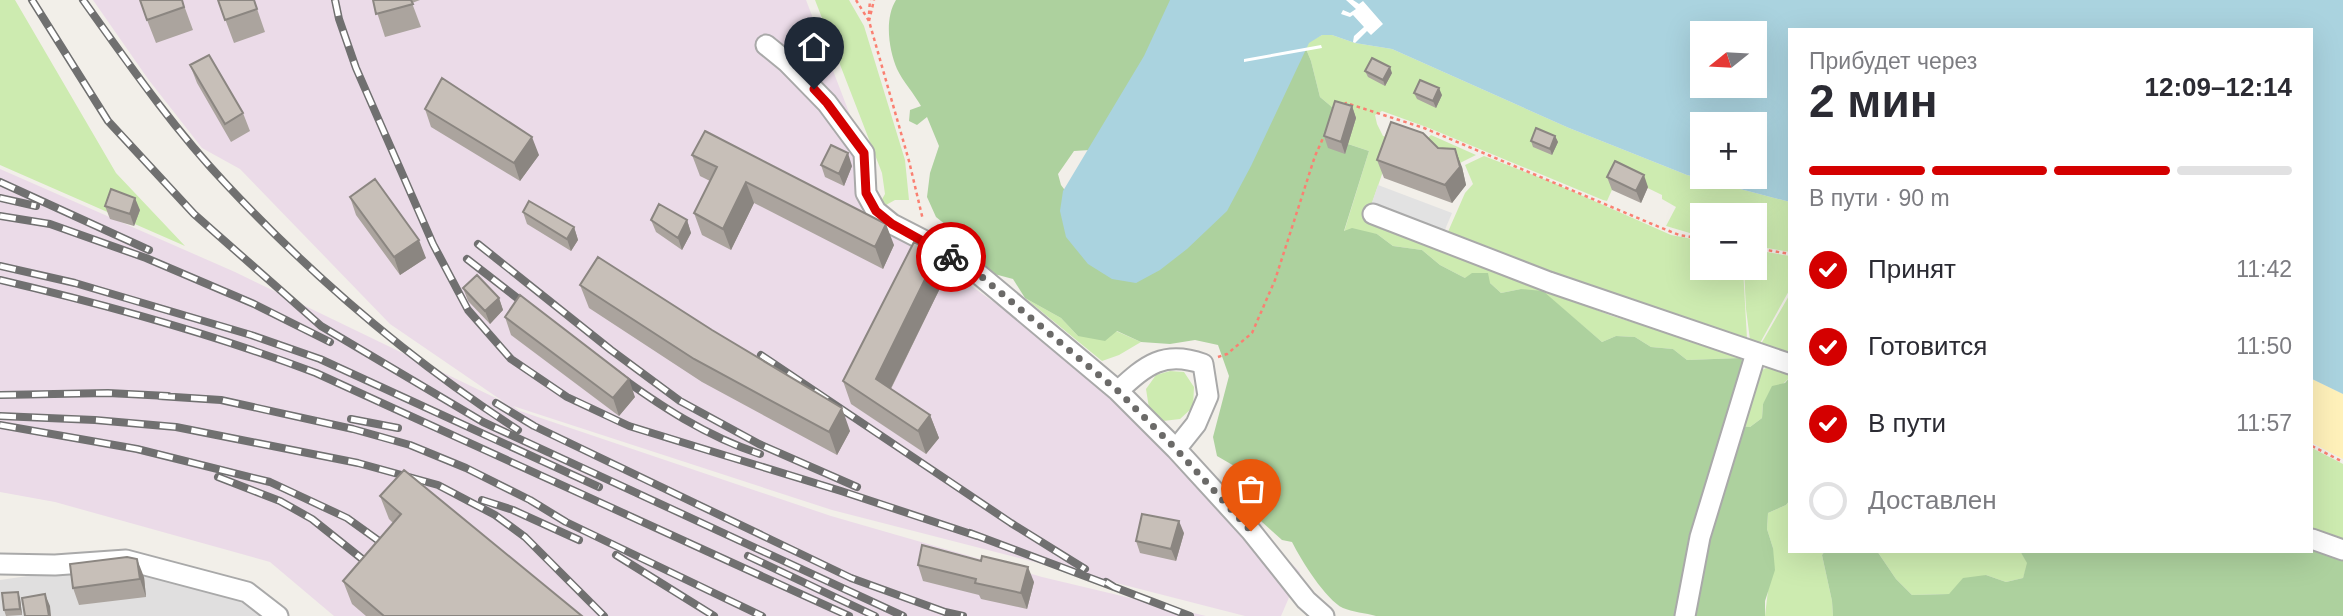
<!DOCTYPE html>
<html lang="ru">
<meta charset="utf-8">
<style>
:root{--surface:#fff;--page:#f7f7f7;--text:#2b2b33;--muted:#7c7c81;--line:#e1e1e2;--accent:#d40000}
body{margin:0;font-family:Arial,sans-serif;background:var(--page);color:var(--text);height:100vh;display:flex;flex-direction:column;font-size:26px;white-space:nowrap}
*{box-sizing:border-box;margin:0}
p{font-size:23px;color:var(--muted)}
.icon{flex:none;width:38px;height:38px;fill:none;stroke:currentColor;stroke-width:2;stroke-linecap:round;stroke-linejoin:round}
.map{position:relative;flex:1;overflow:hidden}
.sheet{position:absolute;left:1788px;top:28px;width:525px;height:525px;display:flex;flex-direction:column;background:var(--surface);border-radius:0px;box-shadow:0 7px 28px #0002}
.sheet>*{flex:none}
.needle{width:46px;rotate:252deg}
.buttons{position:absolute;left:1690px;top:21px;display:grid;gap:14px}
.buttons a{display:grid;place-items:center;width:77px;height:77px;border-radius:0px;background:var(--surface);box-shadow:0 7px 28px #0002;font-size:35px}
.pin{position:absolute;display:grid;place-items:center;width:60px;height:60px;color:#fff;margin:-72px -30px;border-radius:50% 50% 50% 0;rotate:-45deg;box-shadow:0 0 7px #0007}
.pin .icon{rotate:45deg}
.courier{position:absolute;display:grid;place-items:center;width:70px;height:70px;margin:-35px;border:5px solid #d40000;border-radius:50%;background:#fff;color:#222;box-shadow:0 2px 9px #0007}
.head em{font-style:normal;font-weight:600}
.head div{display:flex;flex-direction:column-reverse}
.head{display:flex;align-items:center;justify-content:space-between;height:119px;padding:0 21px}
h1{font-size:46px;font-weight:600;line-height:52px}
.bar{display:grid;grid-template-columns:repeat(4,1fr);gap:10px 7px;align-content:center;height:84px;padding:0 21px}
.bar i{height:9px;border-radius:5px;background:var(--line)}
.bar .selected{background:var(--accent)}
.bar p{grid-column:span 4}
ol{padding:0 21px;list-style:none}
li{display:flex;align-items:center;gap:21px;height:77px}
li p{margin-inline-start:auto}
li .icon{padding:7px;border-radius:50%;background:var(--accent);color:#fff;stroke-width:4}
li:last-child{color:var(--muted)}
li i{width:38px;height:38px;border:4px solid var(--line);border-radius:50%}
.map>svg:first-child{display:block}
.residential{fill:#e0dfdf}
.industrial{fill:#ebdbe8}
.grass{fill:#cdebb0}
.forest{fill:#add19e}
.sand{fill:#fff1ba}
.parking{fill:#e2e2e2}
.water{fill:#aad3df;fill-rule:evenodd}
.pier{fill:#fff}
.lines{fill:none;stroke-linecap:round;stroke-linejoin:round}
.minor-casing{stroke:#a9a9a9;stroke-width:23}
.path{stroke:#fa8072;stroke-width:2.5;stroke-dasharray:3.5 3.5;stroke-linecap:butt}
.minor{stroke:#fff;stroke-width:19}
.rail-casing{stroke:#707070;stroke-width:8}
.rail{stroke:#fff;stroke-width:5;stroke-dasharray:16;stroke-linecap:butt}
.wall{fill:#aba49e}
.shaded-wall{fill:#8b8681}
.building{fill:#c7bfb8;stroke:#8b8681;stroke-width:2}
.done{stroke:#6b6a68;stroke-width:7;stroke-dasharray:0 12.6}
.route{stroke:#d40000;stroke-width:9}
</style>
<div class="map">
<svg width="2343" height="616" viewBox="0 0 2343 616">
<rect width="100%" height="100%" fill="#f2efe9"/>
<path class="residential" d="M125 562 246 598 269 616H0V580Z"/>
<path class="industrial" d="M93 0H806L876 183 879 226 963 280 1118 391 1300 572 1281 616H1245L832 510 513 406 520 411 831 516 1042 577 1206 616H334L270 562 55 502 0 492V169L235 272 504 402 390 324 240 169 202 148 148 79Z"/>
<path class="grass" d="M0 0H15L116 173 185 246 0 165Z
M815 0H849L864 26 905 160 909 200H895L886 205 880 203 885 194 882 173Z
M1322 35H1332L1355 43 1392 49 1569 128 1687 175 1790 202V252L1755 246V215H1703V237L1700 236 1666 226 1676 207 1662 199V195L1619 174 1607 201 1603 200 1429 128 1382 111 1375 115 1377 124 1383 136 1394 139 1366 221 1612 316 1692 340 1740 358 1687 360 1673 349 1651 347 1635 337 1616 336 1602 342 1556 303 1521 289 1501 293 1490 283 1465 278 1440 265 1422 250 1393 246 1377 234 1344 232 1369 151 1348 144 1339 113 1320 97 1311 61 1304 44Z
M1431 135 1476 155 1460 163 1421 144Z
M1484 156 1549 181 1671 235 1703 241V268H1743L1747 339 1591 288 1447 234 1465 193 1473 184 1465 165Z
M1755 250 1790 256V289L1760 343 1750 340 1746 309 1744 268H1755Z
M1790 294V354L1761 344Z
M1025 298 1061 318 1078 336 1116 331 1141 342 1119 355 1102 361Z
M1768 367H1780L1790 371V377L1763 404 1762 418 1750 427 1740 426 1760 371Z
M1170 371 1184 372 1194 387 1193 407 1180 419 1163 421 1149 408 1146 389 1156 375Z
M2312 448 2343 464V543L2312 533Z
M1790 500V551H1825L1822 555 1832 601 1833 616H1765L1773 548 1767 529 1768 513 1786 505Z
M1877 551H2020L2028 563 2023 578 2006 582 1986 575 1949 594 1912 595 1896 579Z"/>
<path class="forest" d="M896 0H1178L1090 150 1074 151 1058 174 1061 185 1070 197 1304 44 1311 61 1320 97 1339 113 1348 144 1369 151 1344 231 1352 228 1377 234 1393 246 1422 250 1440 265 1465 278 1472 273H1488L1490 283 1501 293 1521 289 1543 291 1602 342 1616 336 1635 337 1651 347 1673 349 1687 360 1741 358 1744 366 1676 616H1376C1366 613 1352 612 1343 608 1326 600 1301 560 1292 542L1282 540 1252 513 1245 502 1231 495V482L1236 467 1217 456 1213 437 1229 376 1218 345 1195 340 1170 344 1141 342 1117 331 1105 341 1078 336 1061 318 1025 298 1013 279 983 271 951 229 936 217 927 197 930 173 939 146 927 117 917 125 909 121 910 110 921 106C915 95 902 80 897 69 889 50 884 19 896 0Z
M1790 377V432L1788 439 1790 444V500L1786 505 1768 513 1767 529 1773 548 1775 570 1765 601V616H1693L1704 552 1740 426 1750 427 1762 418 1763 404 1772 386 1785 383Z
M2312 547 2343 558V616H1833L1832 601 1822 555 1825 551H1877L1896 579 1912 595 1949 594 1963 578 1986 575 2006 582 2023 578 2027 563 2020 551H2312Z"/>
<path class="sand" d="M2312 379 2343 394V459L2312 443Z"/>
<path class="parking" d="M1378 185 1452 213 1444 232 1371 205Z"/>
<path class="water" d="M1170 0H2343V394L2312 379V30H1790V202L1687 175 1569 128 1392 49 1355 43 1332 35H1322L1309 43 1251 166 1227 211 1187 249 1160 270 1136 283 1112 279 1088 264 1066 237 1060 211 1063 191 1144 56ZM1703 33H1755V86H1703ZM1703 124H1755V177H1703Z"/>
<path class="pier" d="M1346 0H1353L1359 4 1363 1 1383 24 1371 35 1367 31 1355 43 1353 42 1354 36 1364 27 1353 15 1350 17 1341 14 1343 10 1350 13 1356 9Z
M1321 45 1322 48 1244 62V59Z"/>
<g class="lines">
<defs>
<path id="minor" d="M766 45 787 62 827 103 864 153 866 193 876 211 892 224 929 243 976 272 1118 391 1176 449 1251 531 1306 600 1324 616
M1373 214 1549 282 1790 364
M1118 391C1146 365 1164 350 1203 364L1208 396 1196 424 1176 449
M2312 539 2343 550
M0 564 55 565 126 560 247 592 278 616
M1685 616 1700 537 1756 353"/>
</defs>
<use href="#minor" class="minor-casing"/>
<path class="path" d="M856 0 869 21 909 161 923 220
M869 14 870 0
M869 21 874 0
M1344 105 1346 103 1424 128 1652 224 1679 235 1703 239
M1755 248 1790 254
M1218 357 1227 354 1252 333 1275 280 1315 156 1324 136
M2312 446 2343 462"/>
<use href="#minor" class="minor"/>
<defs>
<path id="rail" d="M32 0 108 121 194 214 321 326 483 422 903 616
M83 0C128 63 173 128 226 184 313 277 411 361 518 430
M335 0 339 19 356 68 433 244 468 310 511 359 567 397 629 426 841 491 977 536
M0 182 149 250
M0 198 36 206
M0 216 50 224 146 258 254 304 330 342
M478 244 611 350 680 401 759 444 857 487
M467 259 534 311
M0 266 75 283 251 335 320 359 599 487
M0 280C107 305 213 334 316 373L849 616
M761 355 1011 523 1085 569
M614 372C660 406 706 436 760 454
M0 395 108 393 168 396
M159 396 221 400 353 429 410 445 466 468 530 500 566 522 762 616
M496 403 534 426 851 578 945 612 963 616
M0 416 95 420 176 427 358 463 438 485 495 515 525 537 604 616
M351 419 398 428
M0 425 137 449 270 482 347 518 393 551
M218 477 280 501 312 519 376 570
M482 500 513 510 579 540
M970 533 1114 587
M616 555 714 616
M748 556 875 616
M1106 582 1114 587 1190 616"/>
</defs>
<use href="#rail" class="rail-casing"/>
<use href="#rail" class="rail"/>
</g>
<path class="wall" d="M182 0 193 30 156 43 147 20Z
M218 0H254L265 32 234 43Z
M373 0H420L412 3 421 27 385 37Z
M190 65 243 113 250 131 231 142 197 83Z
M1365 71 1392 73 1385 86 1368 77Z
M1414 93 1442 95 1436 108 1417 99Z
M1352 106 1356 118 1345 154 1328 148 1324 136Z
M425 109 539 155 520 181 431 127Z
M1555 136 1558 142 1552 155 1533 147 1531 141Z
M1438 148 1462 167 1466 185 1452 203 1384 178 1377 160Z
M692 155 894 245 883 269 754 203 731 250 702 235 694 213 710 181 700 176Z
M821 165 852 166 844 186 825 177Z
M1607 177 1648 187 1641 203 1612 190Z
M350 197 426 258 400 275 356 215Z
M105 206 140 210 134 226 110 219Z
M523 212 574 227 578 240 571 251 527 224Z
M651 220H687L691 233 682 250 656 232Z
M945 278 891 389 930 415 939 438 926 454 851 404 843 381Z
M580 285 850 431 837 455 702 382 589 308Z
M463 288 499 298 503 310 490 324 468 301Z
M505 317 635 397 619 416 511 335Z
M380 496 582 616H366L352 604 343 581 393 523 389 519Z
M1184 533 1176 561 1140 553 1136 541Z
M918 565 1034 582 1027 609 981 599 979 595 923 581Z
M144 577 146 597 79 605 73 588Z
M20 598 22 615 6 616 4 610Z"/>
<path class="shaded-wall" d="M1390 67 1392 73 1385 86 1383 80Z
M1439 88 1442 95 1436 108 1433 101Z
M1352 106 1356 118 1345 154 1341 142Z
M1555 136 1558 142 1552 155 1550 149Z
M532 137 539 155 520 181 514 163Z
M1455 149 1462 167 1466 185 1452 203 1445 185Z
M848 153 852 166 844 186 839 174Z
M1644 175 1648 187 1641 203 1636 191Z
M746 182 754 203 731 250 723 229Z
M135 198 140 210 134 226 130 214Z
M687 220 691 233 682 250 678 238Z
M886 224 894 245 883 269 875 247Z
M574 227 578 240 571 251 567 239Z
M419 240 426 258 400 275 394 257Z
M937 255 945 278 884 402 876 379Z
M499 298 503 310 490 324 485 311Z
M629 379 635 397 619 416 613 398Z
M842 408 850 431 837 455 829 432Z
M930 415 939 438 926 454 918 431Z
M1179 521 1184 533 1176 561 1171 549Z
M137 559 144 577 146 597 140 579Z
M1028 567 1034 582 1027 609 1021 593Z
M18 592 20 598 22 615 20 609Z
M45 594 50 606 51 616H49Z"/>
<path class="building" d="M140 0H182L184 7 147 20Z
M218 0H254L257 9 225 20Z
M373 0H411L413 4 376 14Z
M209 55 243 113 225 124 190 65Z
M1372 58 1390 67 1383 80 1365 71Z
M442 78 532 137 514 163 425 109Z
M1420 80 1439 88 1433 101 1414 93Z
M1335 101 1352 106 1341 142 1324 136Z
M1391 122 1423 133 1438 148 1455 149 1460 167 1445 185 1377 160Z
M1536 128 1555 136 1550 149 1531 141Z
M705 131 886 224 875 247 746 182 723 229 694 213 717 167 692 155Z
M831 145 848 153 839 174 821 165Z
M1615 161 1644 175 1636 191 1607 177Z
M375 179 419 240 394 257 350 197Z
M111 189 135 198 130 214 105 206Z
M529 201 574 227 567 239 523 212Z
M659 204 687 220 678 238 651 220Z
M914 242 937 255 876 379 930 415 918 431 843 381Z
M598 257 712 330 842 408 829 432 694 359 580 285Z
M477 275 499 298 485 311 463 288Z
M520 295 629 379 613 398 505 317Z
M404 470 582 616H384L343 581 401 514 380 496Z
M1142 514 1179 521 1171 549 1136 541Z
M922 545 981 561 982 556 1028 567 1021 593 975 583 976 579 918 565Z
M127 557 137 559 140 579 73 588 70 564Z
M18 592 20 609 4 610 2 593Z
M45 594 49 616H25L22 598Z"/>
<g class="lines">
<path class="done" d="M951 257 976 272 1118 391 1176 449 1251 531"/>
<path class="route" d="M814 89 827 103 864 153 866 193 876 211 892 224 951 257"/>
</g>
</svg>
<div class="buttons">
<a><svg class="needle" viewBox="-14 -14 28 28"><path d="M0-13l5 13h-10z" fill="#e53935"/><path d="M0 13l5-13h-10z" fill="#7c7c81"/></svg></a>
<a>+</a>
<a>−</a>
</div>
<div class="pin" style="left:1251px;top:531px;background:#ea580c"><svg class="icon" aria-label="bag" viewBox="0 0 24 24"><path d="M5 8h14l-1 12H6zM9 8a3 3 0 0 1 6 0"/></svg></div>
<div class="pin" style="left:814px;top:89px;background:#1f2937"><svg class="icon" aria-label="home" viewBox="0 0 24 24"><path d="M3 11l9-7 9 7M6 9v11h12V9"/></svg></div>
<div class="courier" style="left:951px;top:257px"><svg class="icon" aria-label="bike" viewBox="0 0 24 24"><circle cx="6" cy="16" r="4"/><circle cx="18" cy="16" r="4"/><path d="M6 16l4-8h5l3 8M10 8l3 8H6M13 5h3"/></svg></div>
<section class="sheet">
<div class="head"><div><h1>2 мин</h1><p>Прибудет через</p></div><em>12:09–12:14</em></div>
<div class="bar"><i class="selected"></i><i class="selected"></i><i class="selected"></i><i></i><p>В пути · 90 m</p></div>
<ol>
<li><svg class="icon" aria-label="check" viewBox="0 0 24 24"><path d="M5 12l5 5 9-10"/></svg>Принят<p>11:42</p></li>
<li><svg class="icon" aria-label="check" viewBox="0 0 24 24"><path d="M5 12l5 5 9-10"/></svg>Готовится<p>11:50</p></li>
<li><svg class="icon" aria-label="check" viewBox="0 0 24 24"><path d="M5 12l5 5 9-10"/></svg>В пути<p>11:57</p></li>
<li><i></i>Доставлен</li>
</ol>
</section>
</div>
